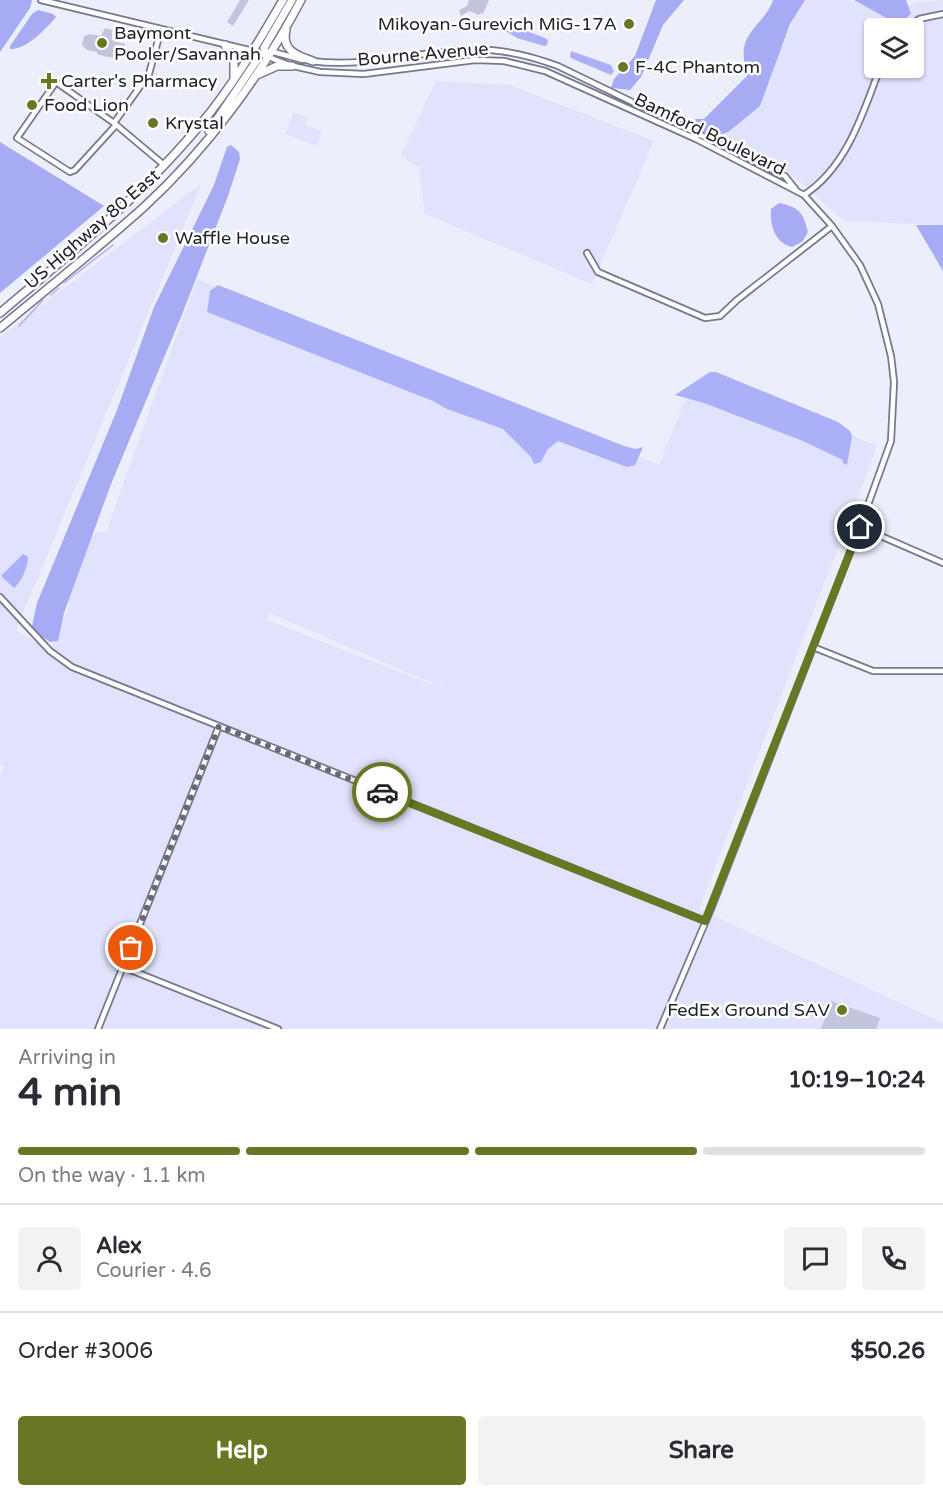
<!DOCTYPE html>
<meta charset="utf-8">
<style>
:root{--surface:#fff;--page:#f2f2f3;--text:#2b2b33;--muted:#7c7c81;--line:#e1e1e2;--accent:#677724}
body{margin:0;font-family:"Varela Round",sans-serif;background:var(--page);color:var(--text);height:100vh;display:flex;flex-direction:column;font-size:22px;white-space:nowrap}
*{box-sizing:border-box;margin:0}
p{font-size:20px;color:var(--muted)}
.icon{flex:none;width:33px;height:33px;fill:none;stroke:currentColor;stroke-width:2;stroke-linecap:round;stroke-linejoin:round}
.map{position:relative;height:1029px;overflow:hidden}
.drawer{display:flex;flex-direction:column;background:var(--surface);flex:1}
.drawer>*{flex:none}
.buttons{position:absolute;left:864px;top:18px;display:grid;gap:12px}
.buttons a{display:grid;place-items:center;width:60px;height:60px;border-radius:6px;background:var(--surface);box-shadow:0 2px 4px #0004;font-size:30px}
.pin{position:absolute;display:grid;place-items:center;width:51px;height:51px;color:#fff;margin:-26px;border:3px solid #fff;border-radius:50%;box-shadow:0 2px 6px #0007}
.courier{position:absolute;display:grid;place-items:center;width:60px;height:60px;margin:-30px;border:4px solid #677724;border-radius:50%;background:#fff;color:#222;box-shadow:0 2px 8px #0007}
.overview em{font-style:normal;font-weight:800}
.overview div{display:flex;flex-direction:column-reverse}
.overview{display:flex;align-items:center;justify-content:space-between;height:102px;padding:0 18px}
h1{font-size:39px;font-weight:800;line-height:45px}
.bar{display:grid;grid-template-columns:repeat(4,1fr);gap:9px 6px;align-content:center;height:72px;padding:0 18px}
.bar i{height:8px;border-radius:4px;background:var(--line)}
.bar .active{background:var(--accent)}
.bar p{grid-column:span 4}
.line{display:flex;align-items:center;gap:15px;padding:0 18px;border-top:2px solid var(--line)}
.line div{flex:1}
.round{display:grid;place-items:center;flex:none;width:63px;height:63px;border-radius:6px;background:var(--page)}
.action{display:flex;gap:12px;margin-top:auto;padding:12px 18px}
.action a{flex:1;height:69px;border-radius:6px;background:var(--accent);color:#fff;font-size:24px;font-weight:800;line-height:69px;text-align:center}
.action a+a{background:var(--page);color:var(--text)}
.map>svg:first-child{display:block}
.built{fill:#e0e3fb;fill-rule:evenodd}
.forest{fill:#a6abf4}
.water{fill:#abb0f9}
.lines{fill:none;stroke-linecap:round;stroke-linejoin:round}
.stream{stroke:#abb0f9;stroke-width:1.5}
.building{fill:#c2c5dc}
.street-casing{stroke:#76788d;stroke-width:8}
.primary-casing{stroke:#76788d;stroke-width:10}
.street{stroke:#fff;stroke-width:4.5}
.primary{stroke:#fff;stroke-width:7}
.done{stroke:#686974;stroke-width:6;stroke-dasharray:0 10.8}
.route{stroke:#677724;stroke-width:8}
.poi-dot{fill:#677724;stroke:#fff;stroke-width:2}
.labels{text-anchor:middle;dominant-baseline:central;stroke-width:5;stroke-linejoin:round;paint-order:stroke}
.poi-label{font-size:18px;fill:#21222b;stroke:#fff;text-anchor:start}
.street-label{font-size:18px;fill:#21222b;stroke:#fff}
</style>
<div class="map">
<svg width="943" height="1029" viewBox="0 0 943 1029">
<rect width="100%" height="100%" fill="#eceefc"/>
<path class="built" d="M802 0H849L893 18 913 3 943 0V225L844 221 793 176 719 142 733 115 755 109ZM874 28H914V68H874Z
M436 81 510 85 654 141 592 284 425 214 419 168 401 155Z
M294 112 308 117 305 125 322 132 317 146 285 134Z
M202 183 16 630 50 651 41 673 70 604 67 600 89 539 97 532H106L197 279 659 465 684 402 721 381 877 446 699 909 943 1023V1029H0V776L4 767 0 763V337ZM270 613 464 697 267 620Z"/>
<path class="forest" d="M0 0H32L30 8 0 52Z
M656 0H684L663 25 641 77 630 90 611 88 614 79 635 56Z
M773 0H805L790 24 760 106 728 132 717 136 700 133 695 119H704L747 76C745 65 741 52 746 41 752 26 768 17 773 0Z
M854 0H906L911 14 903 20H890Z
M38 10 53 14 56 17C46 29 26 50 10 49V46L32 14Z
M0 142 104 206 0 293Z
M231 145 239 152 240 159 228 196 181 317 111 484 64 613 58 641 50 642 38 634 32 626 37 603 117 410 154 307 214 185 227 147Z
M779 203C799 207 803 212 808 232L802 242 792 247C774 242 770 225 771 209Z
M916 225H943V271Z"/>
<path class="water" d="M501 21 545 38 548 40 547 45 544 46 517 38 496 25Z
M571 51 611 65 614 71 611 75 573 59 570 57Z
M218 285 624 446 636 449 643 447 635 465 627 467 558 441 547 450 541 462 534 464 531 457 503 429 447 409 433 401 207 312 210 291Z
M710 372H716L838 422 850 431 852 436 847 465 843 463V460L803 441 704 403 675 395Z
M23 554 28 557C28 568 21 582 14 588L1 576Z"/>
<g class="lines">
<path class="stream" d="M64 283 113 245
M51 295 59 288
M19 326 43 300"/>
</g>
<path class="building" d="M240 0H249L233 26 227 22Z
M469 0H489L483 14 480 13 479 15 469 11 461 16 459 10 467 6Z
M105 28 112 30V40L125 44 124 55 118 58 107 57 97 54V52L87 50 82 45 84 36 90 34 101 36Z
M831 1001 880 1018 876 1029H821Z"/>
<g class="lines">
<defs>
<path id="street" d="M41 0 253 51 289 65 320 72 364 74 475 60 504 61 545 71 696 139 804 195 832 226 860 265 878 304 891 356 894 382 891 441 860 527 943 563
M906 28 919 19 943 14
M270 51 303 60
M311 61C365 68 410 53 463 50 495 47 528 55 558 66L785 176 796 190
M114 123 149 74 161 29
M116 125 75 170 70 172 17 138 56 82 114 123 164 165
M804 195C847 167 863 113 880 68
M587 253 598 272 705 318 720 316 737 300 832 226
M0 597 50 651 72 667 705 921
M813 647 873 671H943
M123 967 278 1029
M98 1029 219 726
M660 1029 711 909 860 527"/>
<path id="primary" d="M286 30C281 50 297 56 313 61
M225 45 234 59V78
M267 57 264 48 292 0
M257 75 277 66H292
M209 131 257 60V54L253 51
M0 313C70 254 141 196 200 125 232 87 258 43 283 0
M0 328C48 288 97 249 144 207 207 149 261 76 301 0"/>
</defs>
<use href="#street" class="street-casing"/>
<use href="#primary" class="primary-casing"/>
<use href="#street" class="street"/>
<use href="#primary" class="primary"/>
</g>
<g class="lines">
<path class="done" d="M131 948 219 726 382 792"/>
<path class="route" d="M382 792 705 921 860 527"/>
</g>
<g class="poi-dot">
<circle cx="629" cy="24" r="6"/>
<circle cx="102" cy="43" r="6"/>
<circle cx="623" cy="67" r="6"/>
<path d="M46 72h6v6h6v6h-6v6h-6v-6h-6v-6h6z"/>
<circle cx="32" cy="105" r="6"/>
<circle cx="153" cy="123" r="6"/>
<circle cx="163" cy="238" r="6"/>
<circle cx="842" cy="1010" r="6"/>
</g>
<g class="labels">
<g class="poi-label">
<text x="617" y="24" text-anchor="end">Mikoyan-Gurevich MiG-17A</text>
<text x="114" y="33">Baymont<tspan x="114" dy="21">Pooler/Savannah</tspan></text>
<text x="635" y="67">F-4C Phantom</text>
<text x="61" y="81">Carter's Pharmacy</text>
<text x="44" y="105">Food Lion</text>
<text x="165" y="123">Krystal</text>
<text x="175" y="238">Waffle House</text>
<text x="830" y="1010" text-anchor="end">FedEx Ground SAV</text>
</g>
<g class="street-label">
<text transform="translate(423 54) rotate(-5)">Bourne Avenue</text>
<text transform="translate(710 134) rotate(26)">Bamford Boulevard</text>
<text transform="translate(92 229) rotate(-41)">US Highway 80 East</text>
</g>
</g>
</svg>
<div class="buttons">
<a><svg class="icon" aria-label="layers" viewBox="0 0 24 24"><path d="M12 4l9 5-9 5-9-5zM3 14l9 5 9-5"/></svg></a>
</div>
<div class="pin" style="left:131px;top:948px;background:#ea580c"><svg class="icon" aria-label="bag" viewBox="0 0 24 24"><path d="M5 8h14l-1 12H6zM9 8a3 3 0 0 1 6 0"/></svg></div>
<div class="pin" style="left:860px;top:527px;background:#1f2937"><svg class="icon" aria-label="home" viewBox="0 0 24 24"><path d="M3 11l9-7 9 7M6 9v11h12V9"/></svg></div>
<div class="courier" style="left:382px;top:792px"><svg class="icon" aria-label="car" viewBox="0 0 24 24"><path d="M5 17H2v-5l4-1 3-4h7l3 4 3 1v5h-3M9 17h6M6 11h13"/><circle cx="7" cy="17" r="2"/><circle cx="17" cy="17" r="2"/></svg></div>
</div>
<section class="drawer">
<div class="overview"><div><h1>4 min</h1><p>Arriving in</p></div><em>10:19–10:24</em></div>
<div class="bar"><i class="active"></i><i class="active"></i><i class="active"></i><i></i><p>On the way · 1.1 km</p></div>
<div class="line" style="height:108px"><a class="round"><svg class="icon" aria-label="person" viewBox="0 0 24 24"><circle cx="12" cy="8" r="4"/><path d="M4 21q1-7 8-7t8 7"/></svg></a><div><b>Alex</b><p>Courier · 4.6</p></div><a class="round"><svg class="icon" aria-label="chat" viewBox="0 0 24 24"><path d="M4 5h16v11H9l-5 4z"/></svg></a><a class="round"><svg class="icon" aria-label="phone" viewBox="0 0 24 24"><path d="M5 4h4l2 5-3 2q2 4 5 5l2-3 5 2v4C11 20 4 13 5 4z"/></svg></a></div>
<div class="line" style="height:78px"><div>Order #3006</div><b>$50.26</b></div>
<div class="action"><a>Help</a><a>Share</a></div>
</section>
